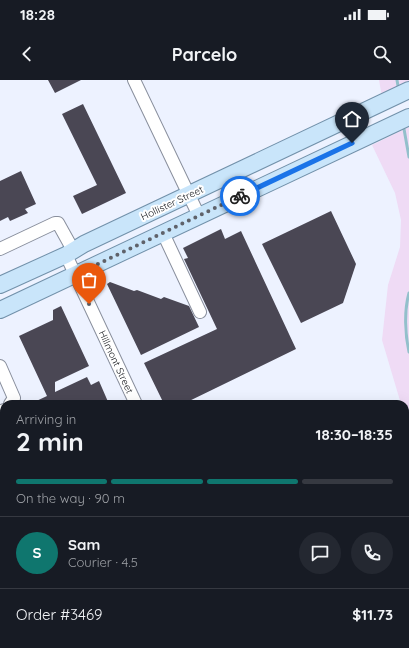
<!DOCTYPE html>
<meta charset="utf-8">
<style>
:root{--surface:#171b24;--page:#242831;--text:#f1f3f6;--muted:#9ea1a6;--line:#363941;--accent:#0f766e}
body{margin:0;font-family:Quicksand,sans-serif;background:var(--page);color:var(--text);height:100vh;display:flex;flex-direction:column;font-size:15px;white-space:nowrap}
*{box-sizing:border-box;margin:0}
p{font-size:13px;color:var(--muted)}
.icon{flex:none;width:22px;height:22px;fill:none;stroke:currentColor;stroke-width:2;stroke-linecap:round;stroke-linejoin:round}
.map{position:relative;flex:1;overflow:hidden}
.drawer{position:absolute;left:0px;top:320px;width:409px;height:248px;display:flex;flex-direction:column;background:var(--surface);border-radius:12px 12px 0 0;box-shadow:0 4px 16px #0002}
.drawer>*{flex:none}
.pin{position:absolute;display:grid;place-items:center;width:34px;height:34px;color:#fff;margin:-41px -17px;border-radius:50% 50% 50% 0;rotate:-45deg;box-shadow:0 0 4px #0007}
.pin .icon{rotate:45deg}
.courier{position:absolute;display:grid;place-items:center;width:40px;height:40px;margin:-20px;border:3px solid #1a73e8;border-radius:50%;background:#fff;color:#222;box-shadow:0 1px 5px #0007}
.overview em{font-style:normal;font-weight:800}
.overview div{display:flex;flex-direction:column-reverse}
.overview{display:flex;align-items:center;justify-content:space-between;height:68px;padding:0 16px}
h1{font-size:26px;font-weight:800;line-height:30px}
.bar{display:grid;grid-template-columns:repeat(4,1fr);gap:6px 4px;align-content:center;height:48px;padding:0 16px}
.bar i{height:5px;border-radius:3px;background:var(--line)}
.bar .current{background:var(--accent)}
.bar p{grid-column:span 4}
.line{display:flex;align-items:center;gap:10px;padding:0 16px;border-top:1px solid var(--line)}
.line div{flex:1}
.round{display:grid;place-items:center;flex:none;width:42px;height:42px;border-radius:21px;background:var(--page)}
.status{display:flex;justify-content:space-between;align-items:center;height:28px;padding:0 20px;background:var(--surface);direction:ltr}
.status svg{height:11px;fill:currentColor}
header{display:flex;justify-content:space-between;align-items:center;height:52px;padding:0 16px;background:var(--surface);font-size:18px;font-weight:800}
.map>svg:first-child{display:block}
.green{fill:#efdbf5}
.lines{fill:none;stroke-linecap:round;stroke-linejoin:round}
.stream{stroke:#93c0cb;stroke-width:3}
.building{fill:#4a4754}
.minor-casing{stroke:#898f9d;stroke-width:14}
.major-casing{stroke:#7291aa;stroke-width:18}
.minor{stroke:#fff;stroke-width:12}
.major{stroke:#c9e5fa;stroke-width:16}
.done{stroke:#5f626a;stroke-width:4;stroke-dasharray:0 7.2}
.route{stroke:#1a73e8;stroke-width:5}
.labels{text-anchor:middle;dominant-baseline:central;stroke-width:4;stroke-linejoin:round;paint-order:stroke}
.street-label{font-size:10px;fill:#12151a;stroke:#fff}
</style>
<div class="status"><b>18:28</b><svg viewBox="0 0 49 12"><path d="M0 12V9h3v3zM5 12V6h3v6zM10 12V3h3v9zM15 12V0h3v12zM26 1h20v11H26zM47 4h2v5h-2z"/></svg></div>
<header><svg class="icon" aria-label="back" viewBox="0 0 24 24"><path d="M15 5l-7 7 7 7"/></svg>Parcelo<svg class="icon" aria-label="search" viewBox="0 0 24 24"><circle cx="10" cy="10" r="6"/><path d="M15 15l6 6"/></svg></header>
<div class="map">
<svg width="409" height="568" viewBox="0 0 409 568">
<rect width="100%" height="100%" fill="#edf2ff"/>
<path class="green" d="M379 0H409V4L382 17Z
M409 47V568H388V564H405V324H401L382 260 388 205 400 167 401 140 395 113 372 65Z"/>
<g class="lines">
<path class="stream" d="M397 0 398 6
M404 49 409 77
M409 213C404 231 405 254 409 272
M408 568 409 552"/>
</g>
<path class="building" d="M48 0H81L55 13Z
M83 24 126 113 82 134 73 116 97 105 62 34Z
M21 91 36 124 25 129 28 133 10 141 8 137 0 141V101Z
M331 131 356 184 343 223 301 243 262 164Z
M221 149 225 159 241 151 296 269 183 324H164L144 283 217 249 184 179 188 178 183 168Z
M110 202 134 211 137 210 161 219 164 217 189 226 199 247 141 275 107 204Z
M61 226 89 286 55 302V312L87 297 91 305 99 301 109 324H30L47 316 19 256 53 240V230Z
M0 445 4 454V488L0 490Z
M4 494V529L0 520V496Z
M63 564H102L94 568H65Z
M132 564 134 568H124Z
M155 564H190L191 568H146Z"/>
<g class="lines">
<defs>
<path id="minor" d="M134 0 199 136
M163 153 200 232
M0 169 55 143H58L73 170
M66 175 136 324
M0 286 14 318 10 324
M0 332 4 330
M214 564 215 568"/>
<path id="major" d="M0 205 66 175 84 164 409 10
M0 230 409 37"/>
</defs>
<use href="#minor" class="minor-casing"/>
<use href="#major" class="major-casing"/>
<use href="#minor" class="minor"/>
<use href="#major" class="major"/>
</g>
<g class="lines">
<path class="done" d="M89 224 75 195 240 116"/>
<path class="route" d="M240 116 352 63"/>
</g>
<g class="labels">
<g class="street-label">
<text transform="translate(172 123) rotate(-25)">Hollister Street</text>
<text transform="translate(116 282) rotate(65)">Hillmont Street</text>
</g>
</g>
</svg>
<div class="pin" style="left:89px;top:224px;background:#ea580c"><svg class="icon" aria-label="bag" viewBox="0 0 24 24"><path d="M5 8h14l-1 12H6zM9 8a3 3 0 0 1 6 0"/></svg></div>
<div class="pin" style="left:352px;top:63px;background:#1f2937"><svg class="icon" aria-label="home" viewBox="0 0 24 24"><path d="M3 11l9-7 9 7M6 9v11h12V9"/></svg></div>
<div class="courier" style="left:240px;top:116px"><svg class="icon" aria-label="bike" viewBox="0 0 24 24"><circle cx="6" cy="16" r="4"/><circle cx="18" cy="16" r="4"/><path d="M6 16l4-8h5l3 8M10 8l3 8H6M13 5h3"/></svg></div>
<section class="drawer">
<div class="overview"><div><h1>2 min</h1><p>Arriving in</p></div><em>18:30–18:35</em></div>
<div class="bar"><i class="current"></i><i class="current"></i><i class="current"></i><i></i><p>On the way · 90 m</p></div>
<div class="line" style="height:72px"><b class="round" style="background:var(--accent);color:#fff">S</b><div><b>Sam</b><p>Courier · 4.5</p></div><a class="round"><svg class="icon" aria-label="chat" viewBox="0 0 24 24"><path d="M4 5h16v11H9l-5 4z"/></svg></a><a class="round"><svg class="icon" aria-label="phone" viewBox="0 0 24 24"><path d="M5 4h4l2 5-3 2q2 4 5 5l2-3 5 2v4C11 20 4 13 5 4z"/></svg></a></div>
<div class="line" style="height:52px"><div>Order #3469</div><b>$11.73</b></div>
</section>
</div>
